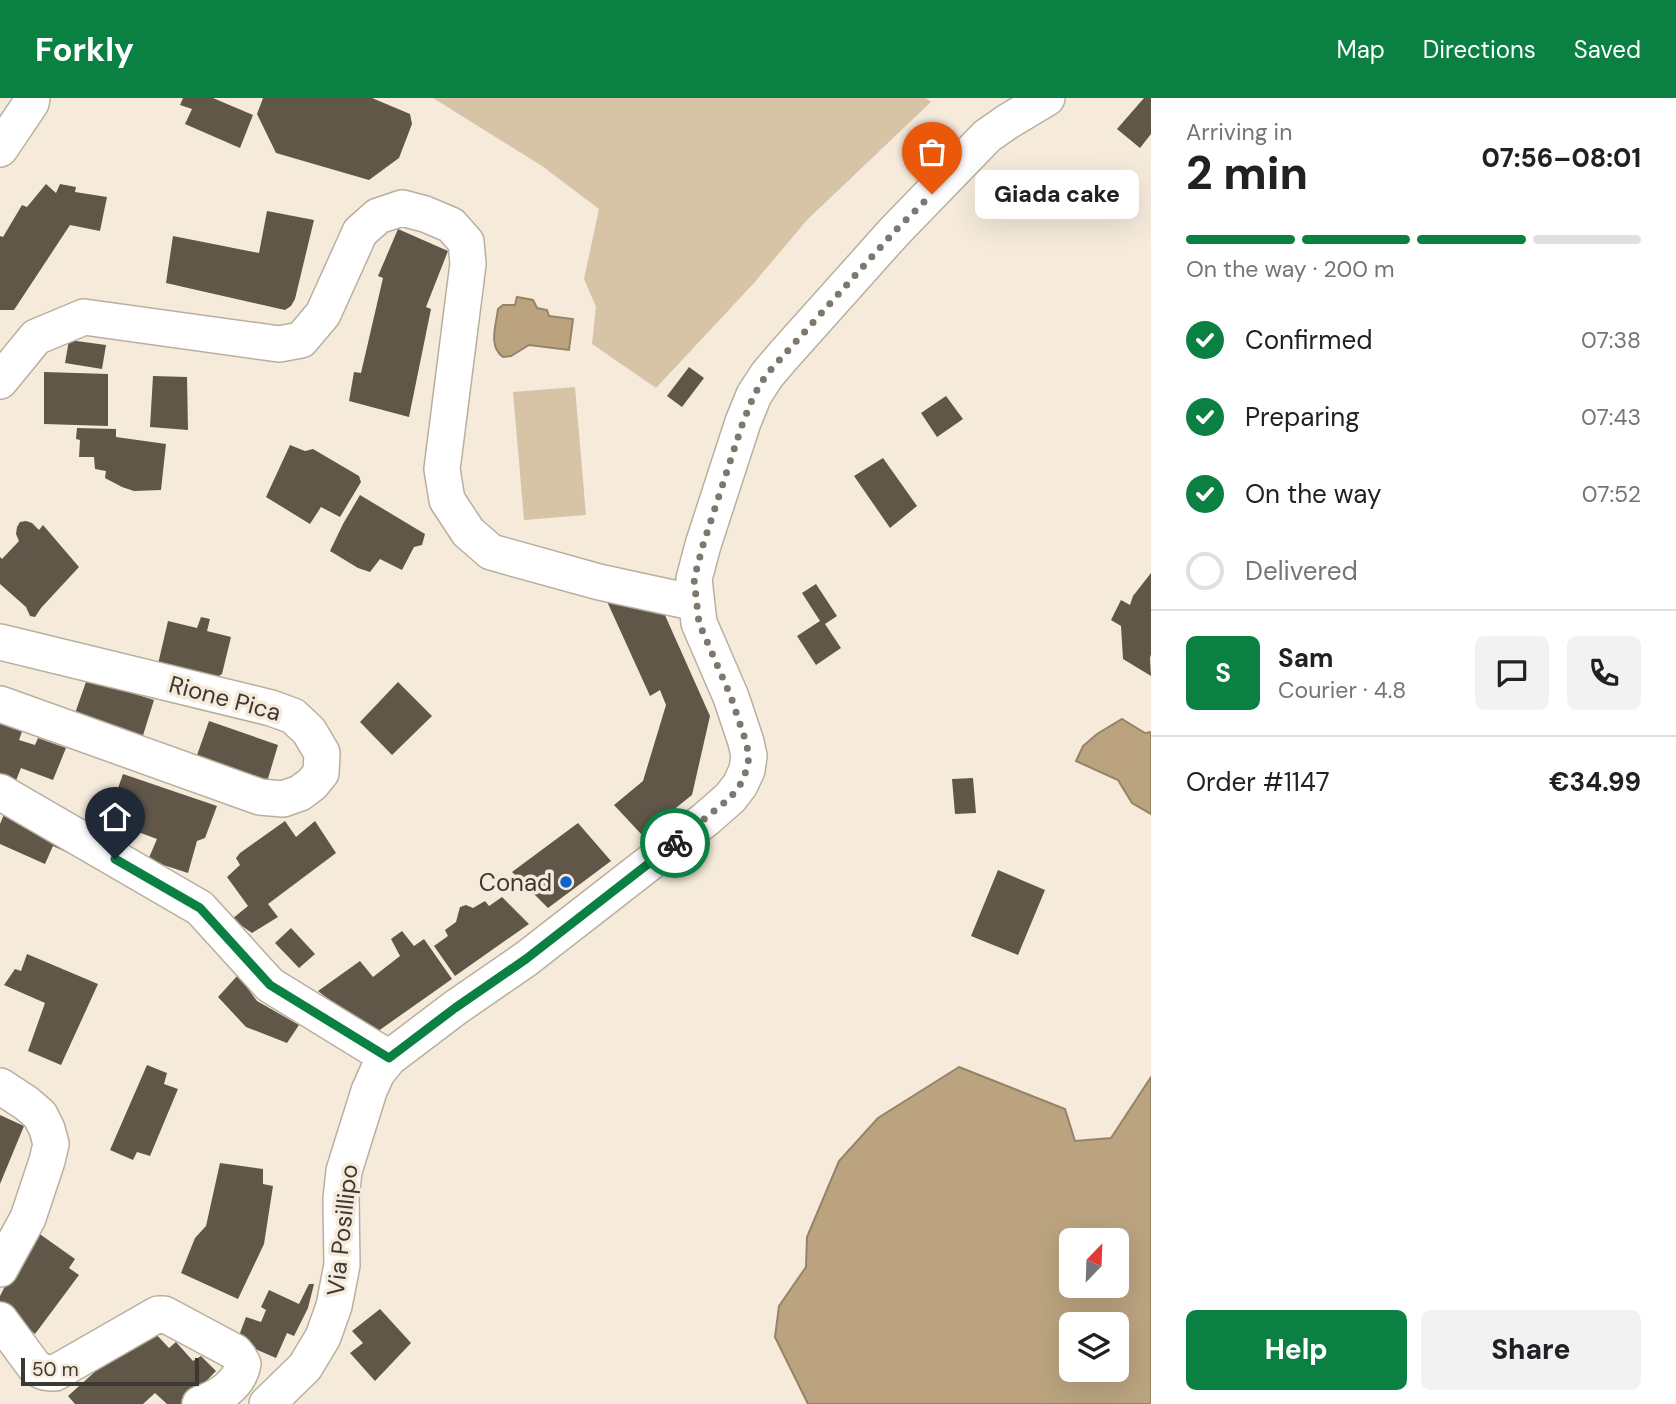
<!DOCTYPE html>
<meta charset="utf-8">
<style>
:root{--surface:#fff;--page:#f2f2f2;--text:#202124;--muted:#757577;--line:#e0e0e0;--accent:#0b8043}
body{margin:0;font-family:"DM Sans",sans-serif;background:var(--page);color:var(--text);height:100vh;display:flex;flex-direction:column;font-size:26px;white-space:nowrap}
*{box-sizing:border-box;margin:0}
p{font-size:23px;color:var(--muted)}
.icon{flex:none;width:38px;height:38px;fill:none;stroke:currentColor;stroke-width:2;stroke-linecap:round;stroke-linejoin:round}
.map{position:relative;flex:1;overflow:hidden}
.details{display:flex;flex-direction:column;background:var(--surface);width:525px}
.details>*{flex:none}
.needle{width:46px;rotate:23deg}
.buttons{position:absolute;left:1059px;top:1130px;display:grid;gap:14px}
.buttons a{display:grid;place-items:center;width:70px;height:70px;border-radius:10px;background:var(--surface);box-shadow:0 7px 28px #0002;font-size:35px}
.scale{position:absolute;left:21px;bottom:18px;width:178px;box-sizing:border-box;padding-left:7px;border:4px solid #3c3832;border-top:0;font-size:19px;line-height:24px;white-space:nowrap;color:#3c3832;-webkit-text-stroke:5px #f6ebdb;paint-order:stroke}
.pin{position:absolute;display:grid;place-items:center;width:60px;height:60px;color:#fff;margin:-72px -30px;border-radius:50% 50% 50% 0;rotate:-45deg;box-shadow:0 0 7px #0007}
.pin .icon{rotate:45deg}
.courier{position:absolute;display:grid;place-items:center;width:70px;height:70px;margin:-35px;border:5px solid #0b8043;border-radius:50%;background:#fff;color:#222;box-shadow:0 2px 9px #0007}
.bubble{position:absolute;height:49px;border-radius:10px;background:var(--surface);box-shadow:0 7px 28px #0002;font-size:23px;font-weight:800;line-height:49px;text-align:center}
.headline em{font-style:normal;font-weight:800}
.headline div{display:flex;flex-direction:column-reverse}
.headline{display:flex;align-items:center;justify-content:space-between;height:119px;padding:0 35px}
h1{font-size:46px;font-weight:800;line-height:52px}
.bar{display:grid;grid-template-columns:repeat(4,1fr);gap:10px 7px;align-content:center;height:84px;padding:0 35px}
.bar i{height:9px;border-radius:5px;background:var(--line)}
.bar .current{background:var(--accent)}
.bar p{grid-column:span 4}
.line{display:flex;align-items:center;gap:18px;padding:0 35px;border-top:2px solid var(--line)}
.line div{flex:1}
.round{display:grid;place-items:center;flex:none;width:74px;height:74px;border-radius:10px;background:var(--page)}
ol{padding:0 35px;list-style:none}
li{display:flex;align-items:center;gap:21px;height:77px}
li p{margin-inline-start:auto}
li .icon{padding:7px;border-radius:50%;background:var(--accent);color:#fff;stroke-width:4}
li:last-child{color:var(--muted)}
li i{width:38px;height:38px;border:4px solid var(--line);border-radius:50%}
.primary-button{display:flex;gap:14px;margin-top:auto;padding:14px 35px}
.primary-button a{flex:1;height:80px;border-radius:10px;background:var(--accent);color:#fff;font-size:28px;font-weight:800;line-height:80px;text-align:center}
.primary-button a+a{background:var(--page);color:var(--text)}
header{display:flex;align-items:center;gap:42px;box-sizing:border-box;height:98px;padding:0 35px;background:var(--accent);color:#fff}
header strong{font-size:33px}
nav{display:flex;gap:38px;margin-inline-start:auto;font-size:24px}
main{display:flex;flex:1;min-height:0}
.map>svg:first-child{display:block}
.green{fill:#d7c4a7}
.water{fill:#bba37f;stroke:#958368;stroke-width:2;fill-rule:evenodd}
.building{fill:#605749}
.lines{fill:none;stroke-linecap:round;stroke-linejoin:round}
.minor-casing{stroke:#b9af9f;stroke-width:38}
.minor{stroke:#fff;stroke-width:35}
.done{stroke:#7d776d;stroke-width:7;stroke-dasharray:0 12.6}
.route{stroke:#0b8043;stroke-width:9}
.poi-dot{fill:#0e63cd;stroke:#f6ebdb;stroke-width:2.5}
.labels{text-anchor:middle;dominant-baseline:central;stroke-width:7;stroke-linejoin:round;paint-order:stroke}
.street-label{font-size:24px;fill:#3c3832;stroke:#f6ebdb}
.poi-label{font-size:24px;fill:#3c3832;stroke:#f6ebdb;text-anchor:end}
</style>
<header>
<strong>Forkly</strong>
<nav><a>Map</a><a>Directions</a><a>Saved</a></nav>
</header>
<main>
<div class="map">
<svg width="1151" height="1306" viewBox="0 0 1151 1306">
<rect width="100%" height="100%" fill="#f6ebdb"/>
<path class="green" d="M433 0H926L931 4 807 122 754 185 656 290 592 246 596 209 584 181 599 111 542 68Z
M575 289 586 417 524 422 513 294Z"/>
<path class="water" d="M517 199 533 202 537 210 547 212 549 218 573 221 569 252 529 247 511 258 503 259C488 248 496 228 498 211L503 207H515Z
M1122 621 1145 635 1151 634V716L1132 705 1118 682 1076 663 1083 648 1097 636Z
M959 969 1065 1011 1075 1043 1111 1040 1151 979V1306H808L775 1239 779 1208 806 1169 807 1139 839 1063 878 1020ZM1071 1143H1116V1188H1071ZM1071 1227H1116V1272H1071Z"/>
<path class="building" d="M183 0H213L253 17 240 50 185 26 192 11 180 7Z
M263 0H372L410 16 412 26 399 60 369 82 276 55 257 16Z
M1144 0H1151V36L1140 50 1117 31Z
M46 86 56 95 60 86 76 89 75 94 107 99 100 133 70 127 14 212H0V138L3 139 22 107 27 109Z
M267 113 314 122 295 201 291 208 285 212 166 185 173 138 259 155Z
M398 131 448 153 426 209 431 211 409 319 349 303 354 274 361 275 383 180 378 178Z
M69 242 106 247 102 271 65 265Z
M689 269 704 280 682 309 667 298Z
M44 274 108 276V328L44 326Z
M153 278 187 279 188 332 150 329Z
M946 298 963 321 937 339 921 315Z
M77 330 116 331V339L166 346 161 392 134 393 122 389 105 380 106 373 95 371 94 359H79L80 342 76 341Z
M290 347 305 353 313 351 359 378 361 384 340 419 321 409 310 426 266 399Z
M883 360 917 408 890 430 854 378Z
M360 397 425 436 422 447 414 449 402 472 380 461 370 474 358 470 330 453 343 426Z
M26 423 32 425 39 432 43 427 79 469 41 510 35 519 30 518 26 509 0 486V459L2 461 19 443 16 436 17 429 20 424Z
M1151 475V556L1150 560 1151 578 1123 561 1121 528 1111 522 1121 502 1130 507 1133 498Z
M816 486 837 518 825 526 841 550 816 567 797 538 820 523 802 495Z
M605 499 664 515 710 618 692 697 642 737 614 707 643 683 666 607 660 592 650 598Z
M201 519 210 521 207 533 231 539 222 576 214 581 158 566 168 523 197 530Z
M87 581 154 602 140 647 72 624Z
M398 584 432 618 392 657 360 624Z
M0 623 23 631 19 642 35 647 38 640 66 650 53 682 21 670 15 685 0 677Z
M209 623 278 647 267 684 196 660Z
M123 676 217 708 205 740 197 743 188 775 148 762 157 741 130 731 135 718 111 710Z
M973 680 976 715 955 716 952 681Z
M5 714 80 746 75 758 53 748 45 766 0 746V726Z
M285 723 296 739 315 723 336 755 268 806 278 819 252 835 232 821 248 808 227 779 240 767 236 760 240 755Z
M578 725 611 763 548 810 512 774Z
M998 772 1045 792 1018 857 971 838Z
M502 799 529 826 455 878 434 848 448 838 445 832 456 824 460 809 466 807 473 810 485 803 489 808Z
M291 830 315 856 299 870 275 845Z
M402 833 414 848 424 841 452 881 374 936 318 893 360 863 373 879 400 858 391 841Z
M27 856 98 886 61 967 28 953 45 905 4 887 15 871 21 873Z
M238 877 257 903 299 927 287 945 246 929 218 899Z
M147 967 167 975 164 986 178 991 150 1058 137 1054 133 1062 110 1052Z
M0 1017 24 1028 0 1086Z
M220 1065 263 1071V1086L273 1088 264 1146 238 1201 181 1175 195 1140 206 1128Z
M34 1132 75 1161 69 1170 79 1177 35 1236 0 1206V1198Z
M309 1186H314L308 1210 294 1238 287 1235 276 1260 237 1243 246 1219 261 1224 266 1212 261 1209 269 1192 299 1206Z
M380 1211 411 1245 375 1283 350 1255 363 1245 352 1233Z
M153 1233 169 1250 176 1244 193 1263 201 1258 216 1273 184 1306H167L155 1295 143 1306H75L68 1298 119 1252 126 1256Z"/>
<g class="lines">
<defs>
<path id="minor" d="M0 51 31 5 32 0
M0 283 36 239 84 219 279 246 301 242 323 216 360 134 378 118 402 110 425 116 451 127 466 144 468 166 442 371 447 402 468 434 491 454 599 484 696 505
M0 544 271 610 293 618 309 633 322 655 321 675 312 686 300 695 283 701 260 699 0 606
M0 694 200 810 270 887 389 960
M0 988 26 1005 40 1017 47 1031 51 1046 47 1063 28 1120 0 1171
M0 1222 34 1268C41 1274 46 1275 55 1275L158 1216H164L235 1254 239 1259 243 1266C239 1287 219 1299 200 1306
M267 1306 305 1269 323 1239 334 1208 342 1167 341 1101 344 1073 369 993 377 975 389 960 455 910 526 861 706 721 730 700 740 687 747 672 749 658 746 644 731 599 699 525 694 481 703 447 743 324 754 297 767 277 784 257 894 134 987 38 1007 24 1047 0"/>
</defs>
<use href="#minor" class="minor-casing"/>
<use href="#minor" class="minor"/>
</g>
<g class="lines">
<path class="done" d="M675 745 730 700 740 687 747 671 749 658 746 644 731 599 699 525 694 481 703 447 743 324 754 297 766 277 894 134 932 96"/>
<path class="route" d="M115 761 200 810 270 887 389 960 455 910 526 861 675 745"/>
</g>
<circle class="poi-dot" cx="566" cy="784" r="7"/>
<g class="labels">
<g class="street-label">
<text transform="translate(225 600) rotate(15)">Rione Pica</text>
<text transform="translate(342 1132) rotate(-84)">Via Posillipo</text>
</g>
<g class="poi-label">
<text x="552" y="784">Conad</text>
</g>
</g>
</svg>
<div class="buttons">
<a><svg class="needle" viewBox="-14 -14 28 28"><path d="M0-13l5 13h-10z" fill="#e53935"/><path d="M0 13l5-13h-10z" fill="#757577"/></svg></a>
<a><svg class="icon" aria-label="layers" viewBox="0 0 24 24"><path d="M12 4l9 5-9 5-9-5zM3 14l9 5 9-5"/></svg></a>
</div>
<div class="scale">50 m</div>
<div class="pin" style="left:932px;top:96px;background:#ea580c"><svg class="icon" aria-label="bag" viewBox="0 0 24 24"><path d="M5 8h14l-1 12H6zM9 8a3 3 0 0 1 6 0"/></svg></div>
<div class="pin" style="left:115px;top:761px;background:#1f2937"><svg class="icon" aria-label="home" viewBox="0 0 24 24"><path d="M3 11l9-7 9 7M6 9v11h12V9"/></svg></div>
<div class="courier" style="left:675px;top:745px"><svg class="icon" aria-label="bike" viewBox="0 0 24 24"><circle cx="6" cy="16" r="4"/><circle cx="18" cy="16" r="4"/><path d="M6 16l4-8h5l3 8M10 8l3 8H6M13 5h3"/></svg></div>
<div class="bubble" style="left:975px;top:72px;width:164px">Giada cake</div>
</div>
<section class="details">
<div class="headline"><div><h1>2 min</h1><p>Arriving in</p></div><em>07:56–08:01</em></div>
<div class="bar"><i class="current"></i><i class="current"></i><i class="current"></i><i></i><p>On the way · 200 m</p></div>
<ol>
<li><svg class="icon" aria-label="check" viewBox="0 0 24 24"><path d="M5 12l5 5 9-10"/></svg>Confirmed<p>07:38</p></li>
<li><svg class="icon" aria-label="check" viewBox="0 0 24 24"><path d="M5 12l5 5 9-10"/></svg>Preparing<p>07:43</p></li>
<li><svg class="icon" aria-label="check" viewBox="0 0 24 24"><path d="M5 12l5 5 9-10"/></svg>On the way<p>07:52</p></li>
<li><i></i>Delivered</li>
</ol>
<div class="line" style="height:126px"><b class="round" style="background:var(--accent);color:#fff">S</b><div><b>Sam</b><p>Courier · 4.8</p></div><a class="round"><svg class="icon" aria-label="chat" viewBox="0 0 24 24"><path d="M4 5h16v11H9l-5 4z"/></svg></a><a class="round"><svg class="icon" aria-label="phone" viewBox="0 0 24 24"><path d="M5 4h4l2 5-3 2q2 4 5 5l2-3 5 2v4C11 20 4 13 5 4z"/></svg></a></div>
<div class="line" style="height:91px"><div>Order #1147</div><b>€34.99</b></div>
<div class="primary-button"><a>Help</a><a>Share</a></div>
</section>
</main>
